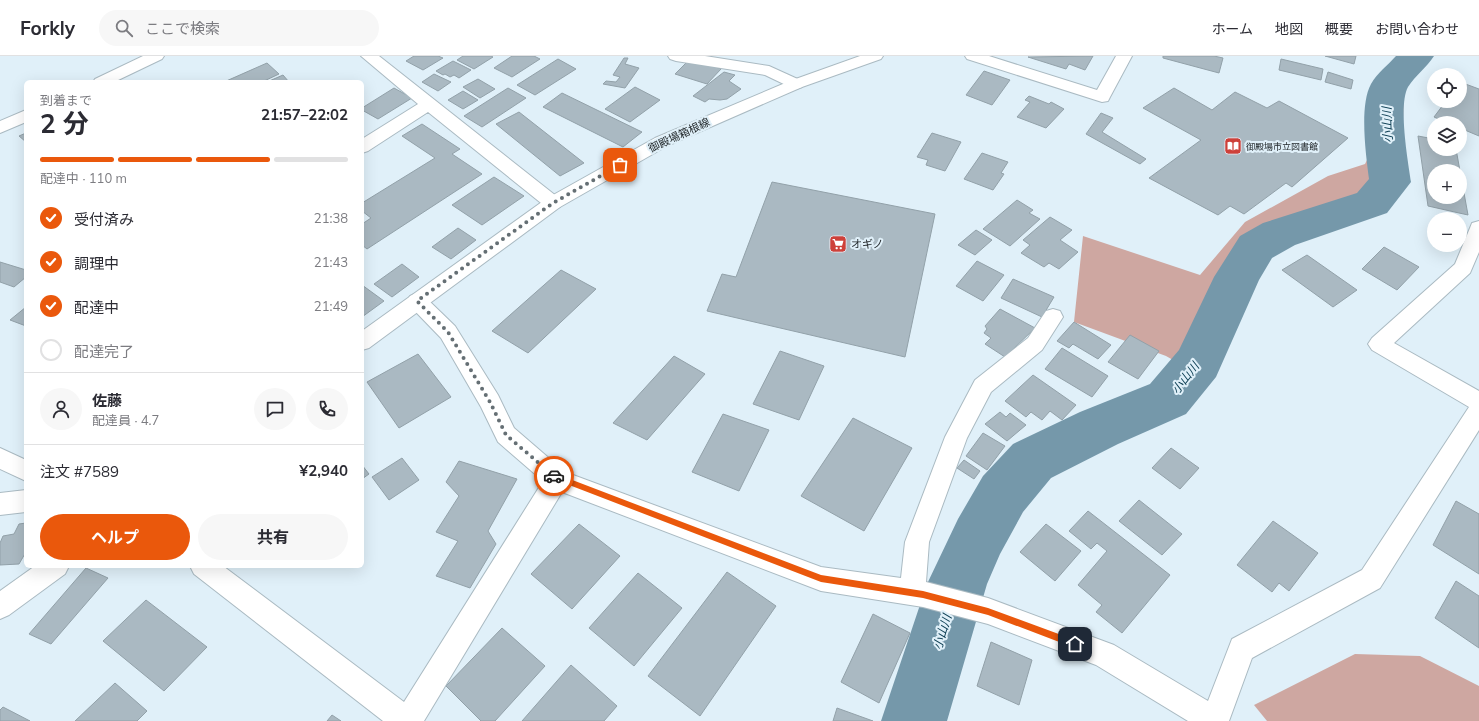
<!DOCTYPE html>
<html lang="ja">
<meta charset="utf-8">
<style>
:root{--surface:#fff;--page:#f7f7f7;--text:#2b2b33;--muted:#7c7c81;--line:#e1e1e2;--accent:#ea580c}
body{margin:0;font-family:Mulish,"Noto Sans JP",sans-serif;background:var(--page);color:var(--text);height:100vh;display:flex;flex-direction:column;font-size:15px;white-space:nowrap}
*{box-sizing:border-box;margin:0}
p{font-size:13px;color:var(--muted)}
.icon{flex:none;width:22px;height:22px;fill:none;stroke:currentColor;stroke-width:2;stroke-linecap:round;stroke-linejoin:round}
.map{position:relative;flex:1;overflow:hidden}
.panel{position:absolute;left:24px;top:24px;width:340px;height:488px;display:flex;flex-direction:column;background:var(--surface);border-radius:6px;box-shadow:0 4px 16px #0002}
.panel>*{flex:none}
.fabs{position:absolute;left:1427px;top:12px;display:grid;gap:8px}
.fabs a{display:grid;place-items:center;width:40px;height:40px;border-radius:50%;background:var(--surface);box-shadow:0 4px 16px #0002;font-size:20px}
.pin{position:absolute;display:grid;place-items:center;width:34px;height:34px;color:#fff;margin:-17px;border-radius:8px;box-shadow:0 2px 6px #0006}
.courier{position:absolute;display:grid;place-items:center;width:40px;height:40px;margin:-20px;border:3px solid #ea580c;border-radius:50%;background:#fff;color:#222;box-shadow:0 1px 5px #0007}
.summary em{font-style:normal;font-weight:700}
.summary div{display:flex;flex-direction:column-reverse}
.summary{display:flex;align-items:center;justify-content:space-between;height:68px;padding:0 16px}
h1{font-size:26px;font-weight:700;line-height:30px}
.bar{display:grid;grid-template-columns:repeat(4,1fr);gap:6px 4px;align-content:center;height:48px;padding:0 16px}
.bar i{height:5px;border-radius:3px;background:var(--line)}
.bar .active{background:var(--accent)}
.bar p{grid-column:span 4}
.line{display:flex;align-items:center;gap:10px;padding:0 16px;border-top:1px solid var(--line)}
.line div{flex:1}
.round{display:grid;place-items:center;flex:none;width:42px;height:42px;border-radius:21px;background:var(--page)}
ol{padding:0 16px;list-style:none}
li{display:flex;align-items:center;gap:12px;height:44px}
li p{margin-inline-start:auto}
li .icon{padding:4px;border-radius:50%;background:var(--accent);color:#fff;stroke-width:4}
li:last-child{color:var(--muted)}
li i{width:22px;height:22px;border:2px solid var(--line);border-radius:50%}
.primary-button{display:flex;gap:8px;margin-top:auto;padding:8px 16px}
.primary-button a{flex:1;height:46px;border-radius:24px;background:var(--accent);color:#fff;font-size:16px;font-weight:700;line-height:46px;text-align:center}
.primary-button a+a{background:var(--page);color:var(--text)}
header{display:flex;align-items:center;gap:24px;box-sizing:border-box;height:56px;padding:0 20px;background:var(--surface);border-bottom:1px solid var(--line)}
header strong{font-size:19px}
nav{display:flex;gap:22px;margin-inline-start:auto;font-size:14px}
.search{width:280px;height:36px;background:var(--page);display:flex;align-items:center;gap:10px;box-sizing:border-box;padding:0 14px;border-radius:22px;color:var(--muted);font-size:15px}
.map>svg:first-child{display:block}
.forest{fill:#cea7a1}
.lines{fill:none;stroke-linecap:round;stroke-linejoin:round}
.river{fill:#7598aa;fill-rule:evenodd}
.building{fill:#aab9c2;stroke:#92a1a9;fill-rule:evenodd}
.street-casing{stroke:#aabac2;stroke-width:2}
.secondary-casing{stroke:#aabac2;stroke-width:2}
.street{fill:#fff;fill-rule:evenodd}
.secondary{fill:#fff;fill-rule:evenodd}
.route{fill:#ea580c}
.done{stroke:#656f74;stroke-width:4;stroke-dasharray:0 7.2}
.labels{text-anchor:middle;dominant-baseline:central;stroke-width:4;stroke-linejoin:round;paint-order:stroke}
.far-poi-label{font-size:9px;fill:#23292c;stroke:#e0f0f9;text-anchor:start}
.street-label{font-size:11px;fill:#23292c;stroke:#e0f0f9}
.poi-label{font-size:11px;fill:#23292c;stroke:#e0f0f9;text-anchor:start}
.water-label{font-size:12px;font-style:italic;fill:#0f4055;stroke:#e0f0f9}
</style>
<header>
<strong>Forkly</strong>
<div class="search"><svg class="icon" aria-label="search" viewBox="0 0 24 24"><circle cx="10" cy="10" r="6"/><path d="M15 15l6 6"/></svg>ここで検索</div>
<nav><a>ホーム</a><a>地図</a><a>概要</a><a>お問い合わせ</a></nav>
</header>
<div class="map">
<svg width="1479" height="665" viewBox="0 0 1479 665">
<rect width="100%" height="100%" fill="#e0f0f9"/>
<path class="forest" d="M1404 30 1402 97 1391 151 1260 199 1210 325 1166 300 1074 266 1083 180 1200 219 1245 166 1328 120 1365 108Z
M1355 598 1420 600 1479 630V665H1267L1254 649Z"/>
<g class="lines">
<path class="river" d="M1396 0H1434C1427 11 1415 20 1408 31 1398 49 1408 105 1411 126L1387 157 1295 189 1272 202 1259 224 1216 321 1186 358 1118 388 1051 422 1023 456 1000 498 987 528 947 665H881L927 528 958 463 983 420 1013 388 1080 356 1150 328 1179 294 1214 221 1240 180 1263 167 1357 137 1369 123C1366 99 1359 50 1371 28 1377 17 1388 9 1396 0Z"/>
</g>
<path class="building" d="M414 0H438L443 2 423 14 406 5Z
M463 0H491L493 1 474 13 457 4Z
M512 0H534L540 3 512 21 494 12Z
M1093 0 1085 14 1069 8 1066 13 1028 1Z
M1163 0H1214L1223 2 1219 17 1163 2Z
M1325 0H1356L1354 8Z
M624 2H628L625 8 639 12 625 32 603 28 606 25 616 26 620 21 613 19Z
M558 3 576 13 535 39 517 29Z
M1281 3 1323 13 1321 24 1279 14Z
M453 5 471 14 459 22 454 19 450 21 445 18 443 19 436 15Z
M688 5H698L721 13 707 28 675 18Z
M267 7 279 18 262 26H224Z
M984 15 1010 24 992 49 966 39Z
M724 16 735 19 729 25 741 33 727 43 720 44 709 43 705 46 693 40Z
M1328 16 1353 24 1351 33 1325 26Z
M434 18 451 26 438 35 422 26Z
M283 19 289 26H267Z
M478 23 495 33 480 42 463 31Z
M1460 26 1479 33V80L1460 72V67H1448L1434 61 1446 45H1460Z
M635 31 660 44 630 66 605 53Z
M394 32 412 42 378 63 362 54V52Z
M508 32 526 42 482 71 464 60Z
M1174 32 1212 54 1235 36 1267 52 1279 45 1348 82 1292 131 1286 127 1244 158 1230 150 1218 159 1149 122 1201 84 1143 52Z
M463 35 478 44 463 53 448 44Z
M562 37 642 76 623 91 543 51Z
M1029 40 1049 48 1051 46 1064 53 1046 72 1017 61 1030 46 1025 44Z
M519 56 584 107 560 120 496 68Z
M1101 57 1113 62 1102 76 1146 103 1140 108 1086 78Z
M422 68 460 93 452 98 482 118 367 193 362 189V168L371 162 362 155V147L435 102 402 80Z
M26 77V86L19 80Z
M932 77 961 86 945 115 926 109 928 104 917 101Z
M1418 80 1434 83V93H1456L1468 159 1428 150ZM1434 115H1460V141H1434Z
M982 97 1008 106 1001 117 1004 118 993 134 964 123Z
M494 121 524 140 482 169 452 149Z
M772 126 935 158 905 301 707 255 722 218 736 221Z
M1017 144 1033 154 1029 157 1040 163 1010 190 983 173Z
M1050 161 1072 174 1060 184 1078 196 1059 213 1049 207 1044 211 1021 197 1030 189 1023 184Z
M458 172 476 184 451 203 432 191Z
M976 174 992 184 975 199 958 189Z
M1384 191 1419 211 1397 234 1362 213Z
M1307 199 1357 234 1333 251 1282 214Z
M977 205 1004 219 983 245 956 230Z
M0 206 26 214V221L14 231 0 226Z
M402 208 419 221 392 241 374 228Z
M561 214 596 233 528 297 492 275Z
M1013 223 1054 241 1042 261 1001 242Z
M362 229 384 245 362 261Z
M26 251V270L10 264Z
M1000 253 1035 272 1005 301 985 288 991 282 984 277 987 273 985 270Z
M1074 266 1111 289 1098 303 1073 288 1069 292 1057 285Z
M1130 279 1159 295 1138 323 1108 306Z
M1062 292 1108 320 1092 341 1045 313Z
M780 295 824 310 799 364 753 348Z
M418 298 451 341 399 372 367 326Z
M674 300 705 318 647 384 613 367Z
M1033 319 1076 349 1062 364 1050 355 1042 364 1031 356 1026 361 1005 345Z
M1000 356 1006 361 1010 357 1026 369 1007 385 985 368Z
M723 358 769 374 739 435 692 416Z
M853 362 912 392 864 475 801 440Z
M983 377 1005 390 987 414 966 400Z
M1171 392 1199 412 1180 433 1152 412Z
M402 402 419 424 389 444 372 421Z
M964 404 980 415 974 423 957 412Z
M459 405 517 423 488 475 496 488 470 532 436 520 458 485 436 476 459 440 446 426Z
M362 409 369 418 362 423Z
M1139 444 1182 478 1162 499 1119 465Z
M1456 445 1479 458V518L1433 489Z
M1088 455 1170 519 1122 577 1096 556 1102 549 1078 529 1107 495 1097 487 1091 493 1069 475Z
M1273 465 1318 497 1289 535 1279 527 1272 536 1237 509Z
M26 467V496L19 508 0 509V487L3 480 14 478 19 468Z
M579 468 620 500 572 553 531 518Z
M1046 468 1081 495 1055 525 1020 496Z
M86 512 108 522 51 588 29 578Z
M727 516 776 550 700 660 648 620Z
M638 517 682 552 634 610 589 572Z
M1456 525 1479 540V592L1435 562Z
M146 544 207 591 164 635 103 585Z
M873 558 910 577 879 647 841 626Z
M502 572 545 610 495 665H481L446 630Z
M991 586 1032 604 1019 649 977 630Z
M571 609 617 650 604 665H522Z
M115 627 147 655 137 665H75Z
M3 651 30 665H0V654Z
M837 652 873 665H833Z
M332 659 341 665H327Z"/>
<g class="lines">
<defs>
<path id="street" d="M143 0H164L162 3 114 26H93L95 23Z
M361 0H379L560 143 562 147 560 151 553 153 546 151 428 56 368 95 362 97V83L418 48Z
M668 0H705L769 10 802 25 804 28 802 31 796 33 790 31 765 19 676 5 670 3Z
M965 0H989L1097 34 1116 0H1132L1110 41 1108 45 1102 46 967 3Z
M26 54V66L0 77V65Z
M1479 165V196L1470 217 1394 287 1479 335V374L1380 532 1252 602 1229 665H1188L1096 609 988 568 923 551 821 535 562 436 424 665H383L194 518 190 510H223L404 646 543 425 498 386 481 351 441 282 410 250 407 245 410 240 417 237 424 240 455 270 498 339 514 372 565 416 821 511 901 522 905 486 945 381 975 324 1028 282 1046 255 1053 253 1060 255 1063 261 1042 294 991 336 967 382 929 486 926 526 988 542 1114 589 1208 645 1232 583 1362 514 1469 351 1372 294 1368 288 1372 282 1455 208 1470 172 1472 167Z
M0 392 26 404V425L0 413Z
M26 434V456L0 459V437Z"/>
<path id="secondary" d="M860 0H883L881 3 802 31 667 90 560 151 369 292 362 294V275L546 143 655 82 790 25Z
M35 510H69L65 518 9 559 0 563V535Z"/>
</defs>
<use href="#street" class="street-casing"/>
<use href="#secondary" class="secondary-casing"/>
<use href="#street" class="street"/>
<use href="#secondary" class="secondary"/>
</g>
<path class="route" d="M554 417 821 519 923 535 988 552 1075 584 1079 588 1075 592 988 559 923 542 821 526 551 422 550 420Z"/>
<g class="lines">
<path class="done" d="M554 420 506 379 490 346 448 276 417 245 553 147 620 109"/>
</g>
<defs>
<symbol id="library-square" viewBox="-11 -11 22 22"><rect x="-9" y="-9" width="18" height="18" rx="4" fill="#ce4039" stroke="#e0f0f9"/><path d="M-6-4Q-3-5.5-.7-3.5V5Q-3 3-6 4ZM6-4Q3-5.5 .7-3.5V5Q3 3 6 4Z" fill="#fff"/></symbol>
<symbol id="supermarket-square" viewBox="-11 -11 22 22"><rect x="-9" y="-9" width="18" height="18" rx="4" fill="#ce4039" stroke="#e0f0f9"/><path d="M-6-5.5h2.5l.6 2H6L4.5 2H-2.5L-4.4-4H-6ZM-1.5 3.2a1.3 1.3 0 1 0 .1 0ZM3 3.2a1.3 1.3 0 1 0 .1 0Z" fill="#fff"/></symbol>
</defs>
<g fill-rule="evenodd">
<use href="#library-square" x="1223" y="80" width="20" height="20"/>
<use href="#supermarket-square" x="828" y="178" width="20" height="20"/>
</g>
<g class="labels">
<g class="far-poi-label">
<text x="1246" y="90">御殿場市立図書館</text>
</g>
<g class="street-label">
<text transform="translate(679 79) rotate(-25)">御殿場箱根線</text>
</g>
<g class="poi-label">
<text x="851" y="188">オギノ</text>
</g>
<g class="water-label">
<text transform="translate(1387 69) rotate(-92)">小山川</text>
<text transform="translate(1185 322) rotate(-52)">小山川</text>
<text transform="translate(942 576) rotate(-73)">小山川</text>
</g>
</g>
</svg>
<div class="fabs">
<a><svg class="icon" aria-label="locate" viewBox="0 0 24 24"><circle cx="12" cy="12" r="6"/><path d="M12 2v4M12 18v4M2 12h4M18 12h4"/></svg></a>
<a><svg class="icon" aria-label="layers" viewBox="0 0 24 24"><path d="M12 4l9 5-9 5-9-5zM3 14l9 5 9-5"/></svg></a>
<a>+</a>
<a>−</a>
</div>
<div class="pin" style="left:620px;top:109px;background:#ea580c"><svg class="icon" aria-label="bag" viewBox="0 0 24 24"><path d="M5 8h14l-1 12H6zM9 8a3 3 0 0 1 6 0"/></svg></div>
<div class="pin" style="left:1075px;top:588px;background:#1f2937"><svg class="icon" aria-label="home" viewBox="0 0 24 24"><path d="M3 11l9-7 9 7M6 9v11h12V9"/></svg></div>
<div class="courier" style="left:554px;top:420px"><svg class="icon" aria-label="car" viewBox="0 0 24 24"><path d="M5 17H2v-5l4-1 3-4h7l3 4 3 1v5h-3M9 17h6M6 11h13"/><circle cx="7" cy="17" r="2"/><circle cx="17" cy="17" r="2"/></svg></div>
<section class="panel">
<div class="summary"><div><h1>2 分</h1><p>到着まで</p></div><em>21:57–22:02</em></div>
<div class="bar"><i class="active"></i><i class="active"></i><i class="active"></i><i></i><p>配達中 · 110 m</p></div>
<ol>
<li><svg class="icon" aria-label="check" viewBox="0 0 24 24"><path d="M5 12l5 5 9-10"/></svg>受付済み<p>21:38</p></li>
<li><svg class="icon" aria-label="check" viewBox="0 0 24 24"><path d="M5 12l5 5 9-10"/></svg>調理中<p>21:43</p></li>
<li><svg class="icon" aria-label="check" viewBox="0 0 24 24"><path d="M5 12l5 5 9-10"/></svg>配達中<p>21:49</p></li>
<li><i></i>配達完了</li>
</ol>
<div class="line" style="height:72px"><a class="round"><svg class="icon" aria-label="person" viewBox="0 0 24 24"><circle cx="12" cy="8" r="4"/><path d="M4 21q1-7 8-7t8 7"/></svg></a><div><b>佐藤</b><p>配達員 · 4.7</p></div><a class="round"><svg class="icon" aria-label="chat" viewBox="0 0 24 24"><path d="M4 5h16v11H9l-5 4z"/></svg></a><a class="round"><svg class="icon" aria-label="phone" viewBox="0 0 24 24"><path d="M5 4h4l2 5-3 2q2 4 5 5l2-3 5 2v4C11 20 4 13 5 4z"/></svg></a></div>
<div class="line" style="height:52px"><div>注文 #7589</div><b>¥2,940</b></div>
<div class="primary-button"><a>ヘルプ</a><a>共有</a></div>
</section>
</div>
